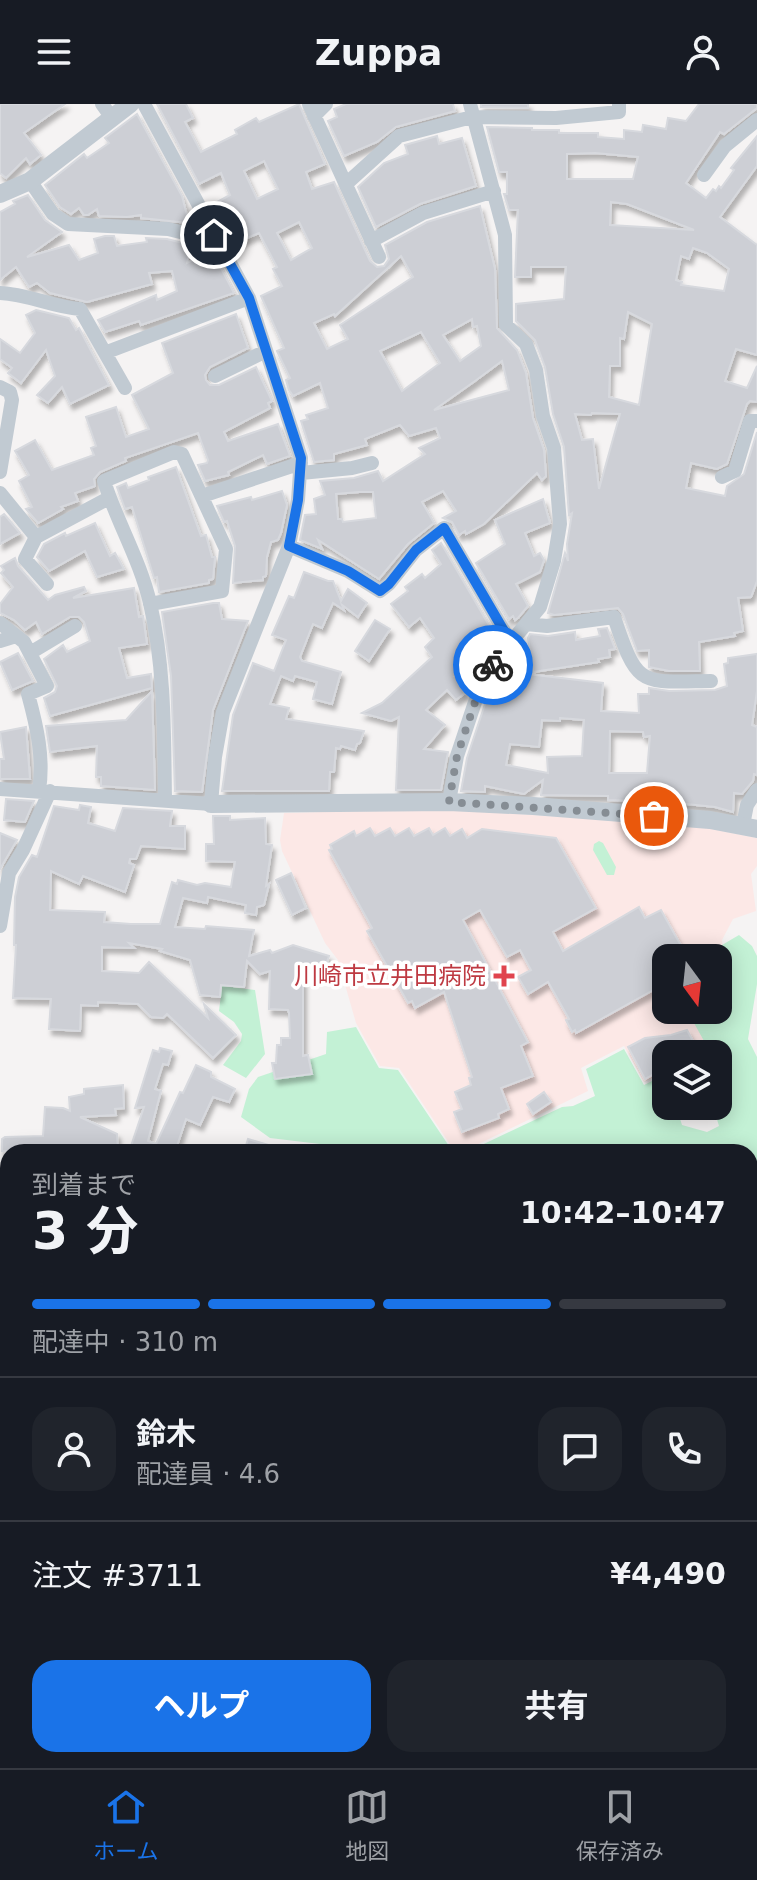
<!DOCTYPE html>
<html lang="ja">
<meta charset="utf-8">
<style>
:root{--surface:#171b24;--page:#20242c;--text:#f1f3f6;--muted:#9ea1a6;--line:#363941;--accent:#1a73e8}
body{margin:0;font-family:"DejaVu Sans","Noto Sans JP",sans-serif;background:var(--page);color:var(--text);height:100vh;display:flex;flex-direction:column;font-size:30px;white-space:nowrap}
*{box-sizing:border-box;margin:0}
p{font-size:26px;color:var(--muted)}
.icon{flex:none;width:44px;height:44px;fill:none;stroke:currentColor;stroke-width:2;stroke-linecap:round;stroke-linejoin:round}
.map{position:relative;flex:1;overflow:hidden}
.panel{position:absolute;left:0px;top:1040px;width:758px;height:624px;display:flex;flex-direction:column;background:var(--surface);border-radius:24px 24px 0 0;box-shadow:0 4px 20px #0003}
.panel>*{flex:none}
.needle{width:52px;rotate:165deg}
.controls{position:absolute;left:652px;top:840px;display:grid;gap:16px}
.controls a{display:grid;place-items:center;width:80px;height:80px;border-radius:16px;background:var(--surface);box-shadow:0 4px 20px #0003;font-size:40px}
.pin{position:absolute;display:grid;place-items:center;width:68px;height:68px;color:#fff;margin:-34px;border:4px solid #fff;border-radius:50%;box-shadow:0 2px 8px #0007}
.courier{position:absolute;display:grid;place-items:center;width:80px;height:80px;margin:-40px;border:6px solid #1a73e8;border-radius:50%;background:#fff;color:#222;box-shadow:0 2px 10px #0007}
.headline em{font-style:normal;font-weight:700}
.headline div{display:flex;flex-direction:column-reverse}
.headline{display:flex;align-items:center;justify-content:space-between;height:136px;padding:0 32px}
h1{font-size:52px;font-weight:700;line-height:60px}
.bar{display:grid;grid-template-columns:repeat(4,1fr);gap:12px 8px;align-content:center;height:96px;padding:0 32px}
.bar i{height:10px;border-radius:6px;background:var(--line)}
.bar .current{background:var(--accent)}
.bar p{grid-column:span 4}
.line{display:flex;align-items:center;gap:20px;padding:0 32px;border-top:2px solid var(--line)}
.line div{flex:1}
.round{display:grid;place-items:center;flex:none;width:84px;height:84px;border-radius:24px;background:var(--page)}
.cta{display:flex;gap:16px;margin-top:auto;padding:16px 32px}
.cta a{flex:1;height:92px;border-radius:24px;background:var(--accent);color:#fff;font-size:32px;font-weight:700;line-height:92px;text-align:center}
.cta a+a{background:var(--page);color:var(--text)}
header{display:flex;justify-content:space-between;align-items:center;height:104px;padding:0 32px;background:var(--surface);font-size:36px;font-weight:700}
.dock{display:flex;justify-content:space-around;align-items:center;height:112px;border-top:2px solid var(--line);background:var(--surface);font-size:22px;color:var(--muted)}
.dock a{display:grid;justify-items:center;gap:4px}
.dock .current{color:var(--accent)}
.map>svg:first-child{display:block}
.medical{fill:#fce8e6;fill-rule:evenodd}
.green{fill:#c3f1d5}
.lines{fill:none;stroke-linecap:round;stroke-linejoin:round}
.river{stroke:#90daee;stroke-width:26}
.building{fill:#cdcfd5;stroke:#d7d9de;stroke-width:2;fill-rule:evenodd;filter:url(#shadow)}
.minor{stroke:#c1cad2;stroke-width:14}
.tertiary{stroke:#c1cad2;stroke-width:18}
.done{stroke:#868d94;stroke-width:8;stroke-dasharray:0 14.4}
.route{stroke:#1a73e8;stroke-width:10}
.health-dot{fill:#e0444e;stroke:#fff;stroke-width:3}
.labels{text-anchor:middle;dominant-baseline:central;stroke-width:7;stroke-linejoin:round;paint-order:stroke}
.health-label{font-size:24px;fill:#be3a42;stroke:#fff;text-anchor:end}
</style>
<header><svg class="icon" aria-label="menu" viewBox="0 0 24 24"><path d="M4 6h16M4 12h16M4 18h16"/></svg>Zuppa<svg class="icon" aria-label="person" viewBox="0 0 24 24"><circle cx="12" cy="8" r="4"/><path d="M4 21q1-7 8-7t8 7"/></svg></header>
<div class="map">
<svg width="757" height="1664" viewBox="0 0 757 1664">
<defs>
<filter id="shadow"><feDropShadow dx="3" dy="5.5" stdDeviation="2" flood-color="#0004"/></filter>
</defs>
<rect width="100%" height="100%" fill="#f5f3f3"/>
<path class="medical" d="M394 706 478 707 702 723 757 734V762L751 770 756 807 733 815 722 836 727 888 704 946 697 950H666V967L644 978 624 942 581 964 588 987 462 1048H455L399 964 380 962 356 919 338 856 325 839 282 747 280 736 284 709ZM666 854H718V906H666Z"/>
<path class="green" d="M599 737 603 739 616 763 614 771H607L593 746 594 740Z
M739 831 752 842 757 852V880L748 935 757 953V1382H750V1048L469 1047 562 1003 573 1002 595 992 586 965 624 945 644 981 664 971 666 1002H676L682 1021 707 1028 719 1022 713 1002H718V950H702L709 946 689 910 695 906H718V890L721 887 724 861 722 841Z
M222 882 255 886 265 950 246 974 223 961 241 937 242 930 234 918 219 907Z
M356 923 379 964 398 966 453 1048H324L320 1040 270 1034 241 1013 249 985 258 973 326 950 327 928Z
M0 1333 8 1334V1398H0Z"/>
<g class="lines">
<path class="river" d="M0 1261 8 1259
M653 1656 658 1664"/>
</g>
<path class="building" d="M0 0H65L24 29 41 51 30 60 26 54 6 74 0 69Z
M157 0H186L193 14 185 18 201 48 237 30 235 26 256 14 259 18 299 0 325 60 306 68 312 85 334 78 370 157 377 163 384 162 389 155 385 141 427 118 480 102 495 165 497 224 517 246 526 269 533 314 544 346 546 372 542 376 537 369 484 420 466 430 465 427 459 431 452 418 443 414 456 407 443 387 422 398 434 419 408 440 379 475 318 436 322 445 300 436 305 411 316 410 314 395 325 391 320 377 354 374 378 367 383 377 425 350 419 344 440 334 436 324 409 332 400 321 365 335 367 341 334 350V356L314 358 301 317 308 315 306 311 328 304 320 279 293 292 289 286 286 276 290 274 277 247 284 244 261 192 282 182 273 165 277 163 259 129 235 139 225 116 220 119 210 102 230 91 221 69 199 80ZM264 57 278 85 257 95 244 67ZM299 118 312 144 291 156 277 129ZM401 152 413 173 340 221 348 235 327 245 314 219 334 210 335 212ZM472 215 473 223 477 222 481 242 460 257 443 231ZM421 228 440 259 402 287 380 247ZM502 257 509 286 434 306 475 277ZM359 388H373L376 414 343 418 342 415H338L336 390Z
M346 0H453L455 7 396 23 377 38 344 52 328 17 337 13 334 5Z
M481 0H528V4L481 3Z
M699 0H757V4L724 30 720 28 686 79 706 94 713 85 716 87 719 82 721 84 734 66 731 64 757 32V62L720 113 757 141V251L736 245 725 277 747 284 757 262V298L750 297 747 300 727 360 717 365 691 359 686 384 725 392 727 382 744 370 757 328V477L751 493 738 494 743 527 734 529 735 532 699 538 700 567H669L649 563V546L637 547 623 510 618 504 554 511 548 509 565 449 568 457 567 440 572 409 569 411 564 343 553 310 545 263 535 236 516 217V200L564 195 566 163H531V173H515L518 106H509L504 90H507V68H499L487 23 532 24V26H559V29H598V33L624 35V26L642 28 643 21 666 25 668 14 686 17ZM595 49 638 53 633 75H567V50ZM611 98 627 100 694 126 610 121ZM693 144 707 149 729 165 724 187 681 181 682 178 676 176 681 152 689 155ZM628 208 652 220 639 301 609 293 610 262H620V234L624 235ZM592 309 620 310 599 385 593 335 582 336 575 310 591 311Z
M137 10 182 92 189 119 141 114V111L127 113 99 112 97 105 88 111H84L79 104 71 110 60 103 45 81 84 50 87 54 109 39 105 34Z
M437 32 439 40 462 34 476 82 420 100 376 123 358 83 384 59 408 50 405 41Z
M28 91 45 116 62 128 27 153 69 141 79 156 98 149 94 135 105 132H114L117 142 147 138 146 134 167 135 191 141 187 159 212 147 234 189 141 221 139 217 105 228 98 216 156 191 157 196 177 187 172 167 149 169 152 180 87 198 50 189 37 179 29 183 16 163 0 176V108L15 100 13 97Z
M36 206 69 214 76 226 79 224 109 281 70 300 62 283 48 299 37 291 55 272 46 246 21 279 8 269 12 264 0 255V235L20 249 35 229 26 211Z
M236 210 248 244 210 263 205 271 206 276 210 281H219L256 263 272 297 268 299 270 304 224 328 228 337 278 320 290 352 267 360 263 351 228 368 229 371 205 377 198 361 207 359 208 356 198 329 125 354 126 357 100 368 94 375 95 382 75 389 78 397 61 403 63 405 38 419 26 405 32 403 19 377 29 371 15 347 35 336 52 366 94 351 91 344 96 342 86 313 116 303 126 333 149 325 132 291 173 269 162 239Z
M176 363 201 432 206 431 212 453H215L213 475 209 476V479L159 488 157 473 154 474 132 403 125 405 117 383 126 379 128 384 149 376 148 373Z
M282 387 287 401 281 429 278 436 271 438 267 453 266 472 263 473V476L233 479 235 442 227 417 224 418 217 402 251 393 252 396Z
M543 395 550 419 525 429 534 452 540 449 544 456 540 468 516 480 528 502 518 514 515 516 513 512 509 515 476 459 505 440 495 416Z
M4 410 20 429 0 440V413Z
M95 419 110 452 115 449 124 465 97 473 85 447 49 467 37 453 44 440 65 429 66 432Z
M441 439 493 528 474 539 498 537 472 552 484 555 455 572 467 575 459 581 465 589 456 596 447 586 426 606 445 621 424 645 448 648 441 686H396L399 613 391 617 362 609 382 599 432 553 425 543 434 534 420 514 409 523 391 500 408 487 405 483 422 470 425 474 441 460 432 446Z
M15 454 18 462 48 496 55 491 84 483 86 487 73 494 134 484 139 513 143 512 147 540 119 544 127 574 151 570 152 584 50 612 44 594 55 588 57 582 44 555 63 541 67 548 90 537 84 518 79 513H70L42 530 36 518 25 526 14 516 0 509V500L13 483 1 469 4 466 1 462Z
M304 468 328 477H333L341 497 348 485 367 499 358 513 342 501 344 506 333 499 322 524 313 520 300 553 302 557 341 568 332 600 313 595 317 578 295 572 293 577 281 572 270 600 289 604 286 615 364 627 360 639 357 640 355 646 341 642 340 645 336 644 334 668H330L329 687H222L233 611 253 559 274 567 286 536 272 531 289 492 294 494Z
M213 499H219L222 515 248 517 213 606 202 688 175 687 171 572 162 508Z
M375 516 390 525 369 557 355 547Z
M607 524 615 545 609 546 610 553 598 555 599 558 533 568 528 534 530 530 548 532 575 528 576 536 600 532 598 525Z
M18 549 33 577 12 586 0 558Z
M757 550V587L752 621 757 623V671L754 670 753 677 742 690 734 689 733 708 715 703 667 698 608 696V692L541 691 543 676 524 690 485 682V688L461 687 467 654 491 582H500L502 564 508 558 528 561V570L603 579 601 607 639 609 638 590H649V584L669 587 715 586 727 582 724 560 728 559V554ZM560 614 584 616 582 652 547 653 548 669 506 661 510 640 539 643 542 616 560 617ZM610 627 643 628 644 633 650 632 647 669H609Z
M152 587 155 686 101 682V673H96L97 642 50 648 46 622 126 616Z
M26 623 30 675H0V655H4L0 628Z
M6 695 34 697 25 718 4 716Z
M80 701 91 703 88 719 115 727 123 704 172 707 170 722H185V745L141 742 136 755H130L129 759 134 761 125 788 83 772 79 780 51 767 50 806 105 808 104 818 131 820H160L172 778 177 780 178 776 197 781 205 779 231 783 235 758 206 757V740H214L213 712H230V716L265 714 266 740 272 741 266 782 269 780 264 801 257 803 256 811 245 809 246 801 208 793 207 799 183 794 175 823 205 825 206 822 254 826 249 852 270 846 272 849 293 841 329 852 324 867 303 860V952L308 951 312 970 275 975 272 959H276L277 941H281V934H290L289 909 288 906 269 905 270 867 260 870 247 857 244 883 221 881 220 893 200 891 190 856 160 847 162 845 129 839 134 844 102 843V867L139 869 149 858 208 914 204 900 236 931 213 954 167 910 163 914 151 913 138 900 98 898V902L81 901 80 927 49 925 51 895 13 894 16 841H14L15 793 19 773 32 751 37 753 54 702 79 706Z
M370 724 375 732 390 724 395 732 409 724 414 732 429 724 433 731 445 724 450 732 462 725 467 734 482 725 556 734 596 804 553 828 563 847 639 803 645 814 661 806 688 854H666V879L576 929 575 926 572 928 566 916 569 915 548 878 528 890 518 873 531 866 520 846 507 853 480 806 463 816 528 938 521 942 533 972 501 984 509 1005 498 1010 499 1014 462 1028 454 1008 462 1005 455 988 471 981 469 974 472 973 444 888 415 904 412 897 408 899 367 827 372 824 329 746 332 745 330 741 354 727 356 732Z
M0 729 17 736 0 765Z
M291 769 306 804 292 811 276 776Z
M687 926 698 946 691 950H666V963L645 975 628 943 645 934 671 931Z
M160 944 172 947 168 961 163 960 155 985 161 987 148 1037 156 1040 180 988 183 989 196 961 211 968V973L235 985 229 998 213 993 200 1021 186 1015 175 1048H129L144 1003 135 1004 153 946 159 948Z
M123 981 124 1004 115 1005 116 1011 80 1013 117 1030 118 1048 2 1047V1035L5 1033 43 1032 45 1003 63 1004 70 1007 69 993 84 990V985Z
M544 988 551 998 533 1010 527 1000Z
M248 1035 282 1045 281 1048H244Z"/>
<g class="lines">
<path class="minor" d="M102 0 112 14
M309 0 379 153
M314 12 326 0
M704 71 725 42 757 16
M30 77 53 110 68 120 168 125 217 137
M346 80 399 32 472 13 556 14 619 8V0
M371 137 423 109 494 87
M0 189C28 190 52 203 80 205L125 284
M107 248 249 194
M215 272 266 247
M0 283 10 288 12 296 0 368
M301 369 352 364 372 359
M722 373 735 367 750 317H757
M0 389 36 433
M202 392 301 359
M289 442 348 467 380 487 389 480 416 446 444 424 511 539
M47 480 25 455 36 433 109 394
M150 500 222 487 226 445 182 350 174 348 104 377C117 418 140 456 150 499 165 563 164 631 165 696
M0 519 24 538 47 582 28 590C37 623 44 653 39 687
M526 520 547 522 614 513C638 584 639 578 711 577
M0 537 16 532
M30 549 75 522
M0 685 211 700 215 653 223 608 289 442 298 396 301 354 249 194 144 0
M449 698 457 652 484 571 540 503 554 457 560 420 554 344 543 312 536 266 526 240 506 221 505 131 470 0
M743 721 747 701 757 686
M0 822 9 769 23 746 50 687
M0 1086 8 1116
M0 1236 8 1234
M0 1290 8 1288
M750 1458 757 1457
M0 1474 8 1473
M171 1656 172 1664
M400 1656 406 1664
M619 1656 624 1664
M681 1656 686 1664
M55 1664V1656
M451 1664 453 1656"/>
<path class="tertiary" d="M0 90 30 77 130 0
M211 700 449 698 533 702 710 716 757 725"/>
</g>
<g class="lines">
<path class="done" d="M493 561 484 571 457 652 449 698 654 712"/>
<path class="route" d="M214 131 249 194 301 354 298 396 289 442 348 467 380 487 389 480 416 446 444 424 511 539 493 561"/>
</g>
<path class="health-dot" d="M500 860h8v8h8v8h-8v8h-8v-8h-8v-8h8z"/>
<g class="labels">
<g class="health-label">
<text x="486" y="872">川崎市立井田病院</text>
</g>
</g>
</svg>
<div class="controls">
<a><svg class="needle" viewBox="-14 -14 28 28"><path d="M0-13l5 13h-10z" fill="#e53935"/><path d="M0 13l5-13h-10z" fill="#9ea1a6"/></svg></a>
<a><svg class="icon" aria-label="layers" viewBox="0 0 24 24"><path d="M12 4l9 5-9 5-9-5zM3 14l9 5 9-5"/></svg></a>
</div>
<div class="pin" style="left:654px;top:712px;background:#ea580c"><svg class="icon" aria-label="bag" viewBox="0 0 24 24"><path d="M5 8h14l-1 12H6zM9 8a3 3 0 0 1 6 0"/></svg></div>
<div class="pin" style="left:214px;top:131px;background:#1f2937"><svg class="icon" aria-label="home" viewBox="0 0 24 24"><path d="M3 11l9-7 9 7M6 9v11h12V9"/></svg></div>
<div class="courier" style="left:493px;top:561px"><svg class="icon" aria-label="bike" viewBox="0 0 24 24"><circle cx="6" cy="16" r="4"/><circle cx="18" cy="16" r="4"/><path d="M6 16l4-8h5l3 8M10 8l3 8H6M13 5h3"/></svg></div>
<section class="panel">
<div class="headline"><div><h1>3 分</h1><p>到着まで</p></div><em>10:42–10:47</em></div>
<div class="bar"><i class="current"></i><i class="current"></i><i class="current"></i><i></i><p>配達中 · 310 m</p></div>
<div class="line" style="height:144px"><a class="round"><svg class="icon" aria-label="person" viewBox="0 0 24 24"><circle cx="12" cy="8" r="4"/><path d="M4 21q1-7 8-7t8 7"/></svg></a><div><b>鈴木</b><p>配達員 · 4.6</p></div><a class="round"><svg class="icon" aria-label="chat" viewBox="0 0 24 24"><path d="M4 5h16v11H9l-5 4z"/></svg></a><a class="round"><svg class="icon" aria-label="phone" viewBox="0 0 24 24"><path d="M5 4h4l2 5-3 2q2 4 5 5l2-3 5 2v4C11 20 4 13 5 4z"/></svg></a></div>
<div class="line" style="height:104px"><div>注文 #3711</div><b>¥4,490</b></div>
<div class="cta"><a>ヘルプ</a><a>共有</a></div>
</section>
</div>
<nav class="dock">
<a class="current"><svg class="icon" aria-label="home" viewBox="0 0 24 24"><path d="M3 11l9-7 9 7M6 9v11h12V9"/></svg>ホーム</a>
<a><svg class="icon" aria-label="map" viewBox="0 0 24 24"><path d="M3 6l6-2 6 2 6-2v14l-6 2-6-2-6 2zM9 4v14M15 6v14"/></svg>地図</a>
<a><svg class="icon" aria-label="saved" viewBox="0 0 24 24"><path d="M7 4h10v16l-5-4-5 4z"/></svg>保存済み</a>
</nav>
